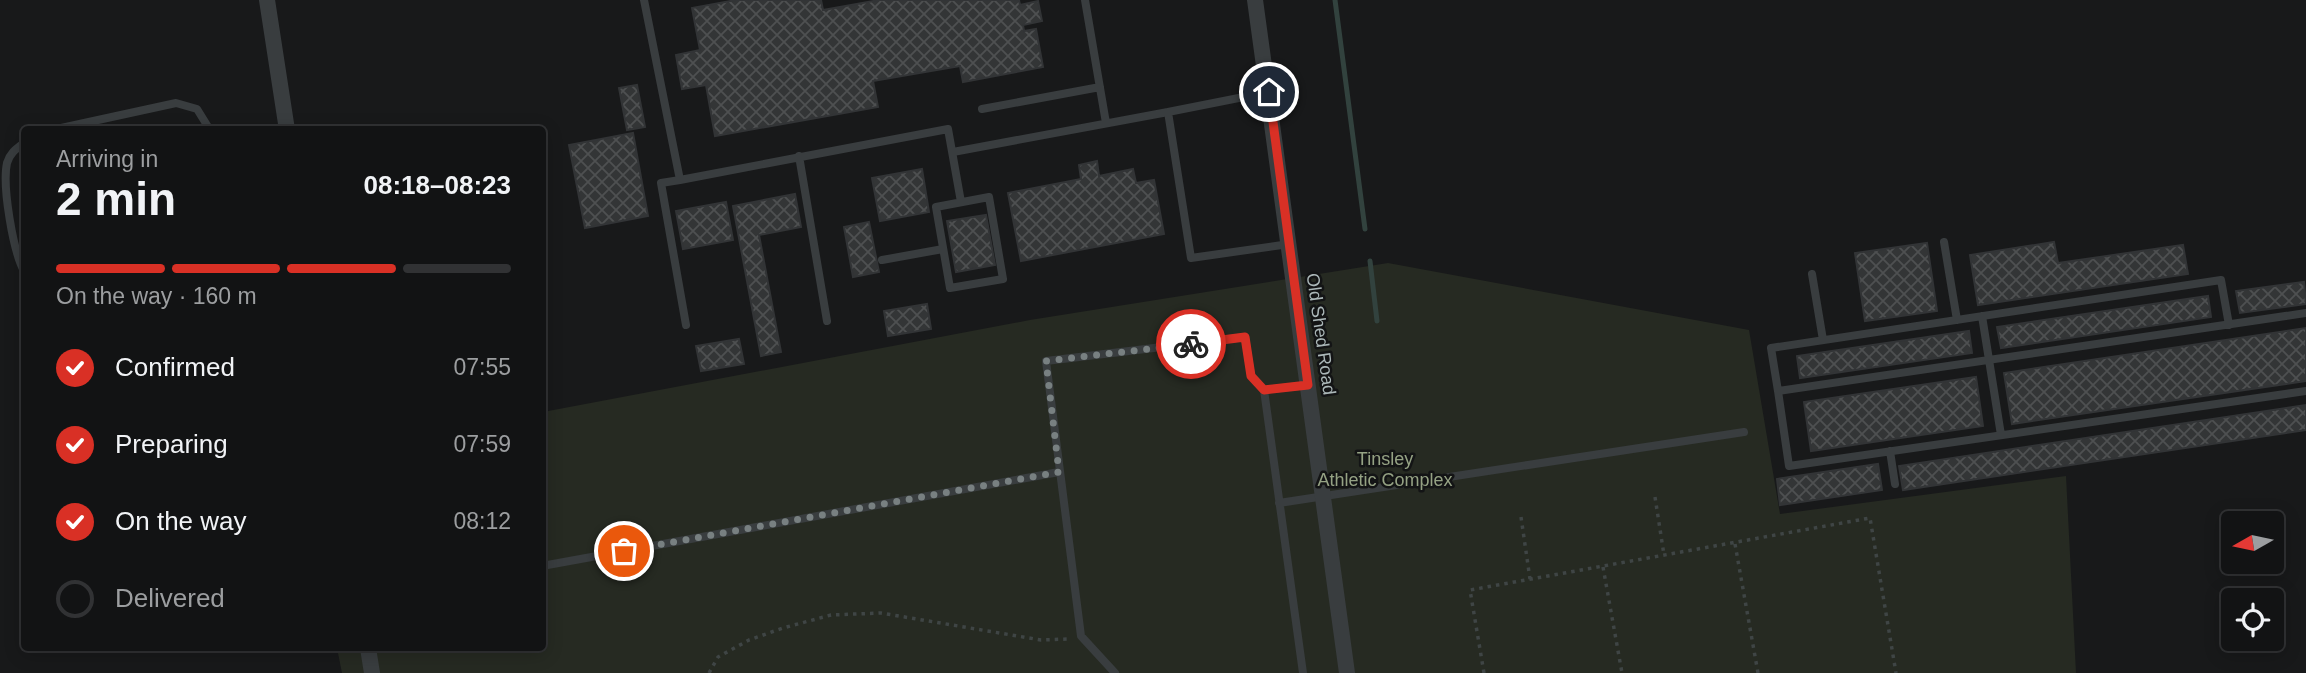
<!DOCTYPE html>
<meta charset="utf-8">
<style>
:root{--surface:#121314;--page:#1f2022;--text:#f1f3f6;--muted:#9c9ea0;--line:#313234;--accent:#d93025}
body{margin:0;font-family:Helvetica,sans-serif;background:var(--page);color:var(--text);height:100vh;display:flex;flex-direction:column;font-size:26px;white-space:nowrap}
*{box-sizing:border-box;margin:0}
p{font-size:23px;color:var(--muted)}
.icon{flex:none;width:38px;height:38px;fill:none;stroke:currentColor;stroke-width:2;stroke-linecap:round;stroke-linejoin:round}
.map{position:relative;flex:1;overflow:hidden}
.panel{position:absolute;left:21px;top:126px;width:525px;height:525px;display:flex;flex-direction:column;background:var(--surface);border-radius:7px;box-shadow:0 4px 18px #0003,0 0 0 2px var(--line)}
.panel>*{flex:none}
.needle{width:46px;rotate:261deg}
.fabs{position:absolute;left:2221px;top:511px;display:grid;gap:14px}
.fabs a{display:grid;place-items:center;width:63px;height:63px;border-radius:7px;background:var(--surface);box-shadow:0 4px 18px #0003,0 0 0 2px var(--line);font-size:35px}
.pin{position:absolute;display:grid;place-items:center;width:60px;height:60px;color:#fff;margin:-30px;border:4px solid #fff;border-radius:50%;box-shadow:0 2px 7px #0007}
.courier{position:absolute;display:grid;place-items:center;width:70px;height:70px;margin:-35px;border:5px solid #d93025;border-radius:50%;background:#fff;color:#222;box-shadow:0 2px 9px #0007}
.overview em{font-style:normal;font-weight:800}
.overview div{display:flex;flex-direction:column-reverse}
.overview{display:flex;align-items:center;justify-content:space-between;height:119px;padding:0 35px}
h1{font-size:46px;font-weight:800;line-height:52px}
.bar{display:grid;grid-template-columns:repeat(4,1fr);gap:10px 7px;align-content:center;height:84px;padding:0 35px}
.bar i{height:9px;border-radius:5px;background:var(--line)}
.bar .active{background:var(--accent)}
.bar p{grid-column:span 4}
ol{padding:0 35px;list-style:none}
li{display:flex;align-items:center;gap:21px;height:77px}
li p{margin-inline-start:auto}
li .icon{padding:7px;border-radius:50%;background:var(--accent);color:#fff;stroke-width:4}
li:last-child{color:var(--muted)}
li i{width:38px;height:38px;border:4px solid var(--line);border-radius:50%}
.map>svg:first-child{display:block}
.green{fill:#262a22}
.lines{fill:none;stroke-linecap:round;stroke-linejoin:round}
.stream{stroke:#32423e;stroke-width:5}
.building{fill:url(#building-cross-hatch);stroke:#323436;stroke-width:2}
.path{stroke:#3f4545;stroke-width:3.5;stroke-dasharray:3.5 5;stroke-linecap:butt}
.lane{stroke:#393d3f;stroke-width:8}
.street{stroke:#393d3f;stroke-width:16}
.done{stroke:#788081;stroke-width:7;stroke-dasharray:0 12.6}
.route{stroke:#d93025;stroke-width:9}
.labels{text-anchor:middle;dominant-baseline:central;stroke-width:5;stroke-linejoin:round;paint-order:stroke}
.street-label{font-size:18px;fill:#abb7b8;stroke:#131415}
.park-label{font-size:18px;fill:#95a284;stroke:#131415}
</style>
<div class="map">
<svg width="2306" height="673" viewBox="0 0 2306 673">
<defs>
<pattern id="building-cross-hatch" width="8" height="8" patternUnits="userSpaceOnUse" patternTransform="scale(1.75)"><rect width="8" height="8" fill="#333536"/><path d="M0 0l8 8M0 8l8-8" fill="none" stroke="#4e5051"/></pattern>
</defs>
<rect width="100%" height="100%" fill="#18191a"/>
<path class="green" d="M1388 263 1749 330 1780 514 2066 476 2076 673H342L337 648H542L543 412 1030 320Z"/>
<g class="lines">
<path class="stream" d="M1335 0 1365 229
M1370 261 1377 321"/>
</g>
<path class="building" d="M736 0H821L823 10 879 0H1019L1020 5 1038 1 1042 21 1023 25 1024 31 1036 29 1043 67 963 82 960 66 873 81 878 107 715 136 706 85 682 89 676 55 700 50 692 8Z
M637 85 645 127 627 130 619 88Z
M633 133 648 216 585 228 569 145Z
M1097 161 1099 176 1133 169 1136 183 1154 180 1164 234 1021 261 1008 193 1081 179 1079 165Z
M922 169 929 212 880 221 872 178Z
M795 194 801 227 759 235 781 352 761 356 733 206Z
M726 202 733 240 683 249 676 211Z
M986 215 995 265 956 272 947 221Z
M869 222 879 272 853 277 844 227Z
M2054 242 2058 263 2183 245 2188 274 1978 305 1970 255Z
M1927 243 1937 311 1865 321 1855 253Z
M2304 282 2306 304 2240 313 2236 291Z
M2208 296 2211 317 2001 348 1997 327Z
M927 304 931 329 888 336 884 311Z
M2306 328V381L2012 424 2004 373Z
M1969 331 1972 353 1800 378 1797 356Z
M739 339 744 364 701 371 696 346Z
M1976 377 1983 426 1811 451 1804 402Z
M2306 405V430L1903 490 1899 466Z
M1878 464 1882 490 1780 505 1777 479Z"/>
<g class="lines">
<path class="path" d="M1655 497 1664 555
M1521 517 1530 579
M1735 544 1758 673
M1603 567 1622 673
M709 673 718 657 749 640 783 628 831 615 881 613 1041 640 1068 639
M1484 673 1470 590 1870 518 1896 673"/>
<path class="lane" d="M644 0 680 180 948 129 961 202
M1085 0 1106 123
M1269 92 1168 112 1191 258 1289 244
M982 109 1100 87
M52 130 176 103 197 109 210 130
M24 143C16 149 10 153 7 163 2 186 13 251 24 271
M953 152 1168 112
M799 156 827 321
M680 180 661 183 686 325
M989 197 1003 279 950 288 936 207Z
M1944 242 1957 320
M882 260 943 249
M1812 274 1823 340
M2306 313 1778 391 1789 466 2306 391
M1982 316 2001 435
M1264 390 1308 385
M1778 391 1771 348 2221 280 2229 325
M1890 451 1895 484
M1279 503 1744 432
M542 566 1059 472
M1115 673 1081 636 1046 361 1245 337 1251 375 1264 390 1303 673"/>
<path class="street" d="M267 0 287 130
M1255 0 1347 673
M368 648 372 673"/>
</g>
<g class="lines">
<path class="done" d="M624 551 1059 472 1046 361 1191 344"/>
<path class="route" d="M1191 344 1245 337 1251 376 1264 390 1308 385 1269 92"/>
</g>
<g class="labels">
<g class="street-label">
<text transform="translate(1321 334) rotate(82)">Old Shed Road</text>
</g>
<g class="park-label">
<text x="1385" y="459">Tinsley<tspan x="1385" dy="21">Athletic Complex</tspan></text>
</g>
</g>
</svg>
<div class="fabs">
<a><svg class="needle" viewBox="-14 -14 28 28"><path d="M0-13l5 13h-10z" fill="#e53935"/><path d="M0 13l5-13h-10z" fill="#9c9ea0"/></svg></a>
<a><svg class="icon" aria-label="locate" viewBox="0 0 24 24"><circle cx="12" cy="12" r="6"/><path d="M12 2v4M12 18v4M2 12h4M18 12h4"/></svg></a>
</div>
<div class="pin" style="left:624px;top:551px;background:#ea580c"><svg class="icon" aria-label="bag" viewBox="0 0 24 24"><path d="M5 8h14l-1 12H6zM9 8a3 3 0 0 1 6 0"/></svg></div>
<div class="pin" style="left:1269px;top:92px;background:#1f2937"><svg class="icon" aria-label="home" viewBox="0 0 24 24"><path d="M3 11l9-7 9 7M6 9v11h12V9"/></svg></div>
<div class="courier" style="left:1191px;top:344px"><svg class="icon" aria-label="bike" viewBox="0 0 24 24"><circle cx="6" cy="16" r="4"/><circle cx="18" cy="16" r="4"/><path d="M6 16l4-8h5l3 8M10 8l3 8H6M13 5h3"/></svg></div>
<section class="panel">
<div class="overview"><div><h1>2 min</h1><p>Arriving in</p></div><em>08:18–08:23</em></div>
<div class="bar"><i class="active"></i><i class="active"></i><i class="active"></i><i></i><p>On the way · 160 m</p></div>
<ol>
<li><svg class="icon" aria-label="check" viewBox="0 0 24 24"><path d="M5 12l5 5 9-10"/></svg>Confirmed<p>07:55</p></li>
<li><svg class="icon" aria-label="check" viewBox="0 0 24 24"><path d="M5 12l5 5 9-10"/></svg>Preparing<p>07:59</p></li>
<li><svg class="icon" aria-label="check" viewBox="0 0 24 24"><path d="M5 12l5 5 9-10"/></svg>On the way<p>08:12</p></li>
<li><i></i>Delivered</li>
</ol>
</section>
</div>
